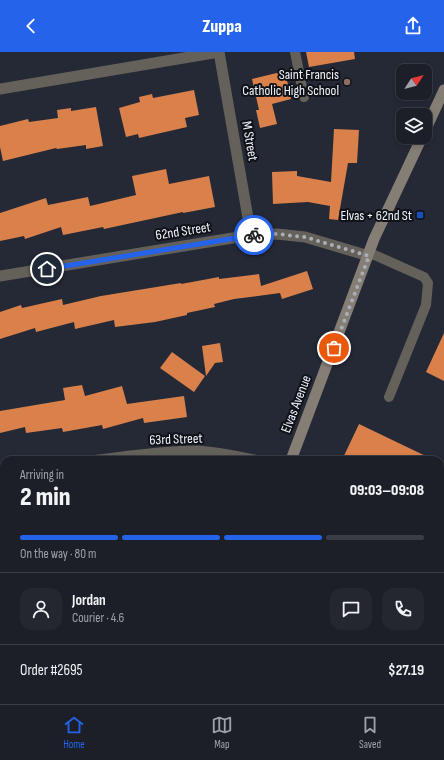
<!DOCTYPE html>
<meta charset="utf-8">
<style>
:root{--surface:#1c1f28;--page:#252730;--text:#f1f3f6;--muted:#a0a2a8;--line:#3a3d45;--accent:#2563eb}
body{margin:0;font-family:"Sofia Sans Condensed",sans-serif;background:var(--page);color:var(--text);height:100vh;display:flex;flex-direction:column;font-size:15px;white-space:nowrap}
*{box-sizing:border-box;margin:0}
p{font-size:13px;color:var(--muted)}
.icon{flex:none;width:22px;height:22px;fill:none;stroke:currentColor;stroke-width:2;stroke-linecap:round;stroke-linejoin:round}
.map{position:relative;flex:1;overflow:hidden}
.details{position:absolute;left:0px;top:404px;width:444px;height:248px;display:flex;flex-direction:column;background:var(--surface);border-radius:12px 12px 0 0;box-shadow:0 2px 6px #0003,0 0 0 1px var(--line)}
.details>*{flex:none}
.needle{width:26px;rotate:54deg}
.fabs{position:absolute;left:396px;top:12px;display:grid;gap:8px}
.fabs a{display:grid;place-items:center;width:36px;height:36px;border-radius:8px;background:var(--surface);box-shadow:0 2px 6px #0003,0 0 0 1px var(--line);font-size:20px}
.pin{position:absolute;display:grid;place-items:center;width:34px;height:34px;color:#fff;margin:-17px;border:2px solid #fff;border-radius:50%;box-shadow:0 1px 4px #0007}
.courier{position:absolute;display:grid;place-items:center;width:40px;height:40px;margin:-20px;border:3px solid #2563eb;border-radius:50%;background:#fff;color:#222;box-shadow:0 1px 5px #0007}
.overview em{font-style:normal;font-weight:800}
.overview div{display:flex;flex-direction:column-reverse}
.overview{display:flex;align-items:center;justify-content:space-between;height:68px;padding:0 20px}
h1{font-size:26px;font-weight:800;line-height:30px}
.bar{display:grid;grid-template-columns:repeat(4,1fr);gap:6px 4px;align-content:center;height:48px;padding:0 20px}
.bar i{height:5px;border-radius:3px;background:var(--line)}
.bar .selected{background:var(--accent)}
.bar p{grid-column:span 4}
.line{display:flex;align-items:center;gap:10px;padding:0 20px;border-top:1px solid var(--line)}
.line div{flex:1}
.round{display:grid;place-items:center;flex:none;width:42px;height:42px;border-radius:12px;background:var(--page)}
header{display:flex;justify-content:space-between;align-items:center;height:52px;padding:0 20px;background:var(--accent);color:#fff;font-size:18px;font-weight:800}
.dock{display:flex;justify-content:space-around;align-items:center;height:56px;border-top:1px solid var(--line);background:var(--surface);font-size:11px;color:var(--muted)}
.dock a{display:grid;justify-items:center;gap:2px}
.dock .selected{color:var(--accent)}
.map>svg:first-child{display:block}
.building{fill:#da814b}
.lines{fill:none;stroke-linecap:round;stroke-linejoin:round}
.service{stroke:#64605a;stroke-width:10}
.minor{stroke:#64605a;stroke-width:11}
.secondary{stroke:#857e75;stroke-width:11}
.rail-casing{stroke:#9da1ab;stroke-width:4.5}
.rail{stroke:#101218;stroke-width:3;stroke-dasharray:9;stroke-linecap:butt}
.done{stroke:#aaaeb7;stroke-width:4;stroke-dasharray:0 7.2}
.route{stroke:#2563eb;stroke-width:5}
.education-dot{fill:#8d6e63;stroke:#101218;stroke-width:1.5}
.transit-dot{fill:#1a4fb4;stroke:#101218;stroke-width:1.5}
.labels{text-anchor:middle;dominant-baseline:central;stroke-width:4;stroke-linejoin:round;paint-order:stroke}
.poi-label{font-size:14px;fill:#f1f5fd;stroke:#101218;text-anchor:end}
.street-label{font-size:14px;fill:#f1f5fd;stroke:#101218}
</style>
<header><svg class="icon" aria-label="back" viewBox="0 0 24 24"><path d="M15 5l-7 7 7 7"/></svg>Zuppa<svg class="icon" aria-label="share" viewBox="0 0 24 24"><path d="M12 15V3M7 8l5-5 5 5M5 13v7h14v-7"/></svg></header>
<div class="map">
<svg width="444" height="652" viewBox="0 0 444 652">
<rect width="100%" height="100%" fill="#252936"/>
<path class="building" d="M306 0H354L355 7 309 15Z
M285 19 291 47 272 52 277 72 260 76 256 58H259L252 27Z
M194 38 199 63 185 66 187 75 139 86 138 82 126 85 119 56 140 50 139 45 152 42 153 46Z
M96 55 103 94 86 97V93L57 97 56 96 3 109 0 95V74L28 67 29 70 58 66 57 58 71 56V59Z
M334 77 359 78 357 111H348L338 168 329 167 330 154 308 150 273 152 272 120 297 119V124L331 130Z
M166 117 169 132 209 124 215 155 183 161V160L104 177 103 175 63 183 61 175 25 187 24 184 0 189V161L46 146 48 153 88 145 90 154 136 143 132 124Z
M307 219 313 237 282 247 280 241 234 247 214 252 215 255 187 261V263L155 270 115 275 114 268 75 277 74 270 36 280 35 276 0 287V260L21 253 22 256 62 247 63 253 101 244 181 231V232L219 225V227L259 222 261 234Z
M444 281V329L426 320Z
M220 291 223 310 215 311 206 324 202 294Z
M172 300 205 324 194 340 160 316Z
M82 333 85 344 122 334 127 352 184 344 187 365 144 371 143 366 103 377 102 373 63 380 62 376 26 381 25 375 0 381V359L65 348 63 336Z
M359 372 434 408H342Z"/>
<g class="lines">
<path class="service" d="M295 0 304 45
M370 201 424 225 428 231 426 253 389 345
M0 509H4
M294 648 303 652
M324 652 326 648"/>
<path class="minor" d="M219 0 251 183
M0 37 219 0
M0 224 251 183 277 182 305 185 369 204
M98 408C131 404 164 399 196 399 216 400 235 404 254 408
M0 419H4
M0 644H4"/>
<path class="secondary" d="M425 79 444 38
M291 408 374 187 422 85
M193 652 195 648"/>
<defs>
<path id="rail" d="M440 500 444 490
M440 529 444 519
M379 652 381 648
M391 652 393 648"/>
</defs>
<use href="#rail" class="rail-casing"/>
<use href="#rail" class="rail"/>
</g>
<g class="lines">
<path class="done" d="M254 183 277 182 305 185 369 204 334 296"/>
<path class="route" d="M47 217 254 183"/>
</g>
<circle class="education-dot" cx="347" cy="30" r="4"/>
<rect class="transit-dot" x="416" y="159" width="8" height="8" rx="2"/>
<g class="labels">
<g class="poi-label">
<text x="339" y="22">Saint Francis<tspan x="339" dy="16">Catholic High School</tspan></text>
<text x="412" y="163">Elvas + 62nd St</text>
</g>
<g class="street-label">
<text transform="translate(250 89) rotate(80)">M Street</text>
<text transform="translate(183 179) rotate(-9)">62nd Street</text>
<text transform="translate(296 352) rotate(-69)">Elvas Avenue</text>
<text transform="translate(176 387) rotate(-2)">63rd Street</text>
</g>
</g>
</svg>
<div class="fabs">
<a><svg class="needle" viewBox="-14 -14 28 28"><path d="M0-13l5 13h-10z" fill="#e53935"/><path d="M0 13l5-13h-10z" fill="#a0a2a8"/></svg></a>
<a><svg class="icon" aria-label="layers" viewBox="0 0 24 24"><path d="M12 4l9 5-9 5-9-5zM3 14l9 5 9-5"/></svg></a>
</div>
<div class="pin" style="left:334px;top:296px;background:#ea580c"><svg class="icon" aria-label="bag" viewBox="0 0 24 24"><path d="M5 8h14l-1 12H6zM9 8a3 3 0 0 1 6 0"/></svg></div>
<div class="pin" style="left:47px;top:217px;background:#1f2937"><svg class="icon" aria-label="home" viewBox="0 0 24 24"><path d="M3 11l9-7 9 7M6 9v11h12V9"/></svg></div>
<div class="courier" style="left:254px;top:183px"><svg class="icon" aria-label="bike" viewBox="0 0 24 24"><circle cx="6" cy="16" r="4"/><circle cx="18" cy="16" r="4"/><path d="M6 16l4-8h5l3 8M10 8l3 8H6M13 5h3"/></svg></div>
<section class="details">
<div class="overview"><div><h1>2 min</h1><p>Arriving in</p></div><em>09:03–09:08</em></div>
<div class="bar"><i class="selected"></i><i class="selected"></i><i class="selected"></i><i></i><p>On the way · 80 m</p></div>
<div class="line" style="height:72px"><a class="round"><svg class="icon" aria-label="person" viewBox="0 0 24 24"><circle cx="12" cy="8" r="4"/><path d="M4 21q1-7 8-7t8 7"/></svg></a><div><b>Jordan</b><p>Courier · 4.6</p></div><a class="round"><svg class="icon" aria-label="chat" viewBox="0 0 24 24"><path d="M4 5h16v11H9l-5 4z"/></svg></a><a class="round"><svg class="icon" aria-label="phone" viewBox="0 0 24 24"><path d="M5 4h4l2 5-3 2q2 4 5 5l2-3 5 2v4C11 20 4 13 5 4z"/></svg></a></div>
<div class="line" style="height:52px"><div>Order #2695</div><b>$27.19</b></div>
</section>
</div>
<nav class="dock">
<a class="selected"><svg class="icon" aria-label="home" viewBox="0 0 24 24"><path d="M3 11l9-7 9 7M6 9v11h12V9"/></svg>Home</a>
<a><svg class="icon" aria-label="map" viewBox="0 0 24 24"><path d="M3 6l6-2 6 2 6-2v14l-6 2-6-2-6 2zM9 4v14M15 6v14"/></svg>Map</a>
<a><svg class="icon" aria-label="saved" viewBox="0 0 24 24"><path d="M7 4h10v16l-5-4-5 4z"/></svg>Saved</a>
</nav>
